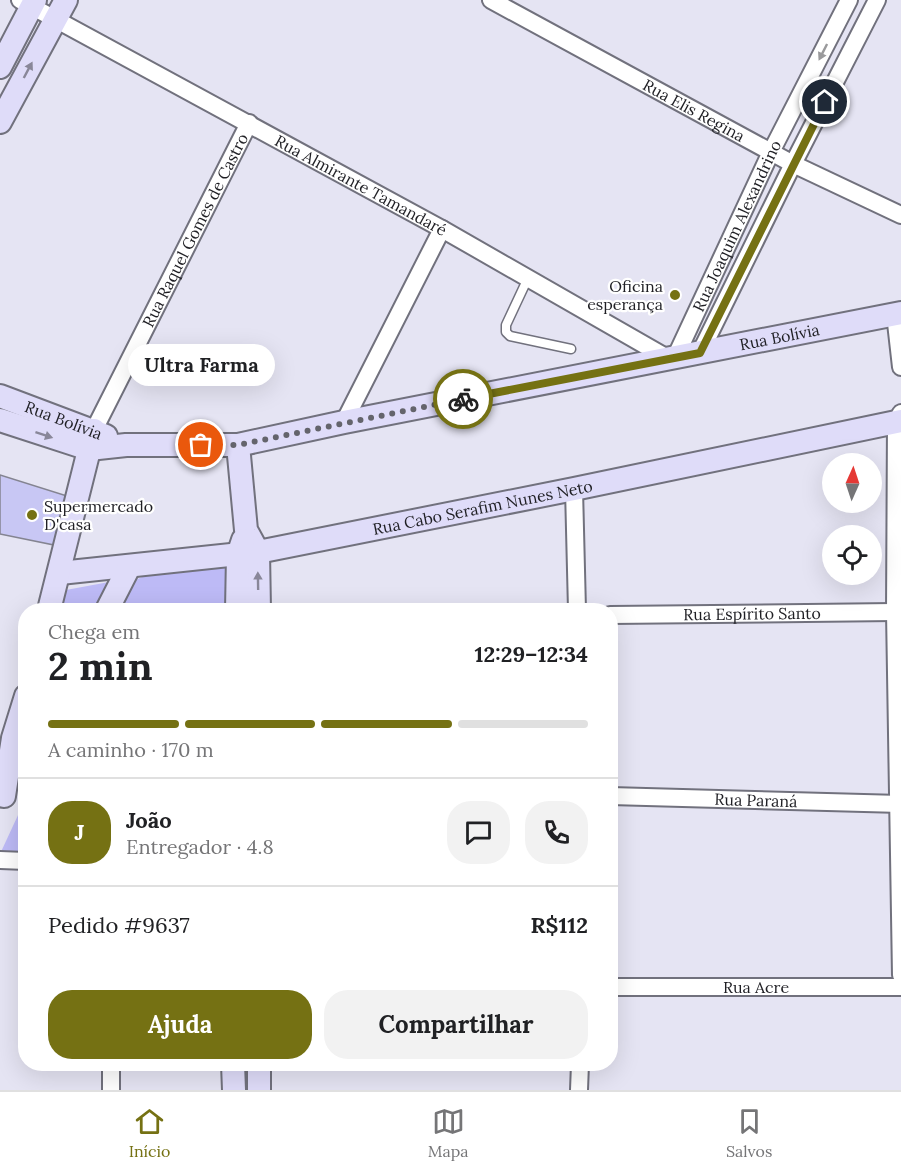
<!DOCTYPE html>
<html lang="pt">
<meta charset="utf-8">
<style>
:root{--surface:#fff;--page:#f2f2f2;--text:#202124;--muted:#757577;--line:#e0e0e0;--accent:#757113}
body{margin:0;font-family:Lora,serif;background:var(--page);color:var(--text);height:100vh;display:flex;flex-direction:column;font-size:22px;white-space:nowrap}
*{box-sizing:border-box;margin:0}
p{font-size:20px;color:var(--muted)}
.icon{flex:none;width:33px;height:33px;fill:none;stroke:currentColor;stroke-width:2;stroke-linecap:round;stroke-linejoin:round}
.map{position:relative;flex:1;overflow:hidden}
.drawer{position:absolute;left:18px;top:603px;width:600px;height:468px;display:flex;flex-direction:column;background:var(--surface);border-radius:24px;box-shadow:0 6px 24px #0002}
.drawer>*{flex:none}
.needle{width:39px;rotate:3deg}
.buttons{position:absolute;left:822px;top:453px;display:grid;gap:12px}
.buttons a{display:grid;place-items:center;width:60px;height:60px;border-radius:50%;background:var(--surface);box-shadow:0 6px 24px #0002;font-size:30px}
.pin{position:absolute;display:grid;place-items:center;width:51px;height:51px;color:#fff;margin:-26px;border:3px solid #fff;border-radius:50%;box-shadow:0 2px 6px #0007}
.courier{position:absolute;display:grid;place-items:center;width:60px;height:60px;margin:-30px;border:4px solid #757113;border-radius:50%;background:#fff;color:#222;box-shadow:0 2px 8px #0007}
.bubble{position:absolute;height:42px;border-radius:21px;background:var(--surface);box-shadow:0 6px 24px #0002;font-size:20px;font-weight:700;line-height:42px;text-align:center}
.overview em{font-style:normal;font-weight:700}
.overview div{display:flex;flex-direction:column-reverse}
.overview{display:flex;align-items:center;justify-content:space-between;height:102px;padding:0 30px}
h1{font-size:39px;font-weight:700;line-height:45px}
.bar{display:grid;grid-template-columns:repeat(4,1fr);gap:9px 6px;align-content:center;height:72px;padding:0 30px}
.bar i{height:8px;border-radius:4px;background:var(--line)}
.bar .selected{background:var(--accent)}
.bar p{grid-column:span 4}
.line{display:flex;align-items:center;gap:15px;padding:0 30px;border-top:2px solid var(--line)}
.line div{flex:1}
.round{display:grid;place-items:center;flex:none;width:63px;height:63px;border-radius:24px;background:var(--page)}
.button{display:flex;gap:12px;margin-top:auto;padding:12px 30px}
.button a{flex:1;height:69px;border-radius:24px;background:var(--accent);color:#fff;font-size:24px;font-weight:700;line-height:69px;text-align:center}
.button a+a{background:var(--page);color:var(--text)}
.dock{display:flex;justify-content:space-around;align-items:center;height:84px;border-top:2px solid var(--line);background:var(--surface);font-size:16px;color:var(--muted)}
.dock a{display:grid;justify-items:center;gap:3px}
.dock .selected{color:var(--accent)}
.map>svg:first-child{display:block}
.green{fill:#bdbaf6}
.building{fill:#c8c7f4;stroke:#848491;stroke-width:1.5}
.lines{fill:none;stroke-linecap:round;stroke-linejoin:round}
.lane-casing{stroke:#71717d;stroke-width:11}
.street-casing{stroke:#71717d;stroke-width:20}
.secondary-casing{stroke:#71717d;stroke-width:26}
.lane{stroke:#fff;stroke-width:8}
.street{stroke:#fff;stroke-width:16}
.secondary{stroke:#dfdcf9;stroke-width:22}
.oneway{fill:#9a9a9c}
.oneway2{fill:#898799}
.done{stroke:#64646c;stroke-width:6;stroke-dasharray:0 10.8}
.route{stroke:#757113;stroke-width:8}
.poi-dot{fill:#757113;stroke:#fff;stroke-width:2}
.labels{text-anchor:middle;dominant-baseline:central;stroke-width:4.5;stroke-linejoin:round;paint-order:stroke}
.street-label{font-size:16px;fill:#1f1f24;stroke:#fff}
.poi-label{font-size:16px;fill:#1f1f24;stroke:#fff;text-anchor:end}
</style>
<div class="map">
<svg width="901" height="1090" viewBox="0 0 901 1090">
<rect width="100%" height="100%" fill="#e5e4f3"/>
<path class="green" d="M227 565V610H116L131 582 142 577Z
M109 582 95 610H60L66 590Z
M25 800V857L0 854Z"/>
<path class="building" d="M0 475 67 496 59 546 0 534Z"/>
<g class="lines">
<defs>
<path id="lane" d="M528 278 506 325V332L510 336 571 349"/>
<g id="street">
<path id="s1" d="M20 0 442 229 669 359"/>
<path id="s2" d="M491 0 793 164 901 215"/>
<path d="M895 314 901 367"/>
<path d="M700 353 793 164 877 0"/>
<path id="s3" d="M675 358 771 152 849 0"/>
<path d="M901 413 896 422 895 612 901 975"/>
<path d="M344 422 442 229"/>
<path id="s4" d="M94 430 249 123"/>
<path d="M574 489 577 610"/>
<path id="s5" d="M610 615 895 612"/>
<path id="s6" d="M610 796 901 804"/>
<path d="M0 860 26 861"/>
<path id="s7" d="M610 987H901"/>
<path d="M111 1090V1064"/>
<path d="M579 1090 580 1064"/>
</g>
<g id="secondary">
<path d="M0 67 35 0"/>
<path d="M0 122 66 0"/>
<path id="s8" d="M0 396 106 436"/>
<path id="s9" d="M0 420 89 449 126 445H238L344 422 901 313"/>
<path d="M238 445 246 530 258 552 259 610"/>
<path id="s10" d="M60 573 258 552 574 489 901 421"/>
<path d="M49 610 94 430"/>
<path d="M107 610 129 567"/>
<path d="M237 610 238 555 243 540"/>
<path d="M4 796 13 738 26 696"/>
<path d="M233 1064 234 1090"/>
<path d="M259 1064V1090"/>
</g>
</defs>
<use href="#lane" class="lane-casing"/>
<use href="#street" class="street-casing"/>
<use href="#secondary" class="secondary-casing"/>
<use href="#lane" class="lane"/>
<use href="#street" class="street"/>
<use href="#secondary" class="secondary"/>
</g>
<defs><path id="oneway-solid" d="M-6-.8H1V-3.2L6.5 0L1 3.2V.8H-6Z" transform="scale(1.5)"/></defs>
<use class="oneway" href="#oneway-solid" transform="translate(823 52) rotate(117)"/>
<g class="oneway2">
<use href="#oneway-solid" transform="translate(28 70) rotate(-62)"/>
<use href="#oneway-solid" transform="translate(44 435) rotate(18)"/>
<use href="#oneway-solid" transform="translate(258 581) rotate(-91)"/>
</g>
<g class="lines">
<path class="done" d="M201 445H238L463 399"/>
<path class="route" d="M463 399 700 353 825 102"/>
</g>
<g class="poi-dot">
<circle cx="675" cy="295" r="6"/>
<circle cx="32" cy="515" r="6"/>
</g>
<g class="labels">
<g class="street-label">
<text stroke="none"><textPath href="#s2" startOffset="231">Rua Elis Regina</textPath></text>
<text stroke="none"><textPath href="#s1" startOffset="388">Rua Almirante Tamandaré</textPath></text>
<text stroke="none"><textPath href="#s3" startOffset="146">Rua Joaquim Alexandrino</textPath></text>
<text stroke="none"><textPath href="#s4" startOffset="224">Rua Raquel Gomes de Castro</textPath></text>
<text stroke="none"><textPath href="#s9" startOffset="795">Rua Bolívia</textPath></text>
<text stroke="none"><textPath href="#s8" startOffset="68">Rua Bolívia</textPath></text>
<text stroke="none"><textPath href="#s10" startOffset="428">Rua Cabo Serafim Nunes Neto</textPath></text>
<text stroke="none"><textPath href="#s5" startOffset="142">Rua Espírito Santo</textPath></text>
<text stroke="none"><textPath href="#s6" startOffset="146">Rua Paraná</textPath></text>
<text stroke="none"><textPath href="#s7" startOffset="146">Rua Acre</textPath></text>
</g>
<g class="poi-label">
<text x="663" y="286">Oficina<tspan x="663" dy="18">esperança</tspan></text>
<text x="44" y="506" text-anchor="start">Supermercado<tspan x="44" dy="18">D'casa</tspan></text>
</g>
</g>
</svg>
<div class="buttons">
<a><svg class="needle" viewBox="-14 -14 28 28"><path d="M0-13l5 13h-10z" fill="#e53935"/><path d="M0 13l5-13h-10z" fill="#757577"/></svg></a>
<a><svg class="icon" aria-label="locate" viewBox="0 0 24 24"><circle cx="12" cy="12" r="6"/><path d="M12 2v4M12 18v4M2 12h4M18 12h4"/></svg></a>
</div>
<div class="pin" style="left:201px;top:445px;background:#ea580c"><svg class="icon" aria-label="bag" viewBox="0 0 24 24"><path d="M5 8h14l-1 12H6zM9 8a3 3 0 0 1 6 0"/></svg></div>
<div class="pin" style="left:825px;top:102px;background:#1f2937"><svg class="icon" aria-label="home" viewBox="0 0 24 24"><path d="M3 11l9-7 9 7M6 9v11h12V9"/></svg></div>
<div class="courier" style="left:463px;top:399px"><svg class="icon" aria-label="bike" viewBox="0 0 24 24"><circle cx="6" cy="16" r="4"/><circle cx="18" cy="16" r="4"/><path d="M6 16l4-8h5l3 8M10 8l3 8H6M13 5h3"/></svg></div>
<div class="bubble" style="left:128px;top:344px;width:147px">Ultra Farma</div>
<section class="drawer">
<div class="overview"><div><h1>2 min</h1><p>Chega em</p></div><em>12:29–12:34</em></div>
<div class="bar"><i class="selected"></i><i class="selected"></i><i class="selected"></i><i></i><p>A caminho · 170 m</p></div>
<div class="line" style="height:108px"><b class="round" style="background:var(--accent);color:#fff">J</b><div><b>João</b><p>Entregador · 4.8</p></div><a class="round"><svg class="icon" aria-label="chat" viewBox="0 0 24 24"><path d="M4 5h16v11H9l-5 4z"/></svg></a><a class="round"><svg class="icon" aria-label="phone" viewBox="0 0 24 24"><path d="M5 4h4l2 5-3 2q2 4 5 5l2-3 5 2v4C11 20 4 13 5 4z"/></svg></a></div>
<div class="line" style="height:78px"><div>Pedido #9637</div><b>R$112</b></div>
<div class="button"><a>Ajuda</a><a>Compartilhar</a></div>
</section>
</div>
<nav class="dock">
<a class="selected"><svg class="icon" aria-label="home" viewBox="0 0 24 24"><path d="M3 11l9-7 9 7M6 9v11h12V9"/></svg>Início</a>
<a><svg class="icon" aria-label="map" viewBox="0 0 24 24"><path d="M3 6l6-2 6 2 6-2v14l-6 2-6-2-6 2zM9 4v14M15 6v14"/></svg>Mapa</a>
<a><svg class="icon" aria-label="saved" viewBox="0 0 24 24"><path d="M7 4h10v16l-5-4-5 4z"/></svg>Salvos</a>
</nav>
